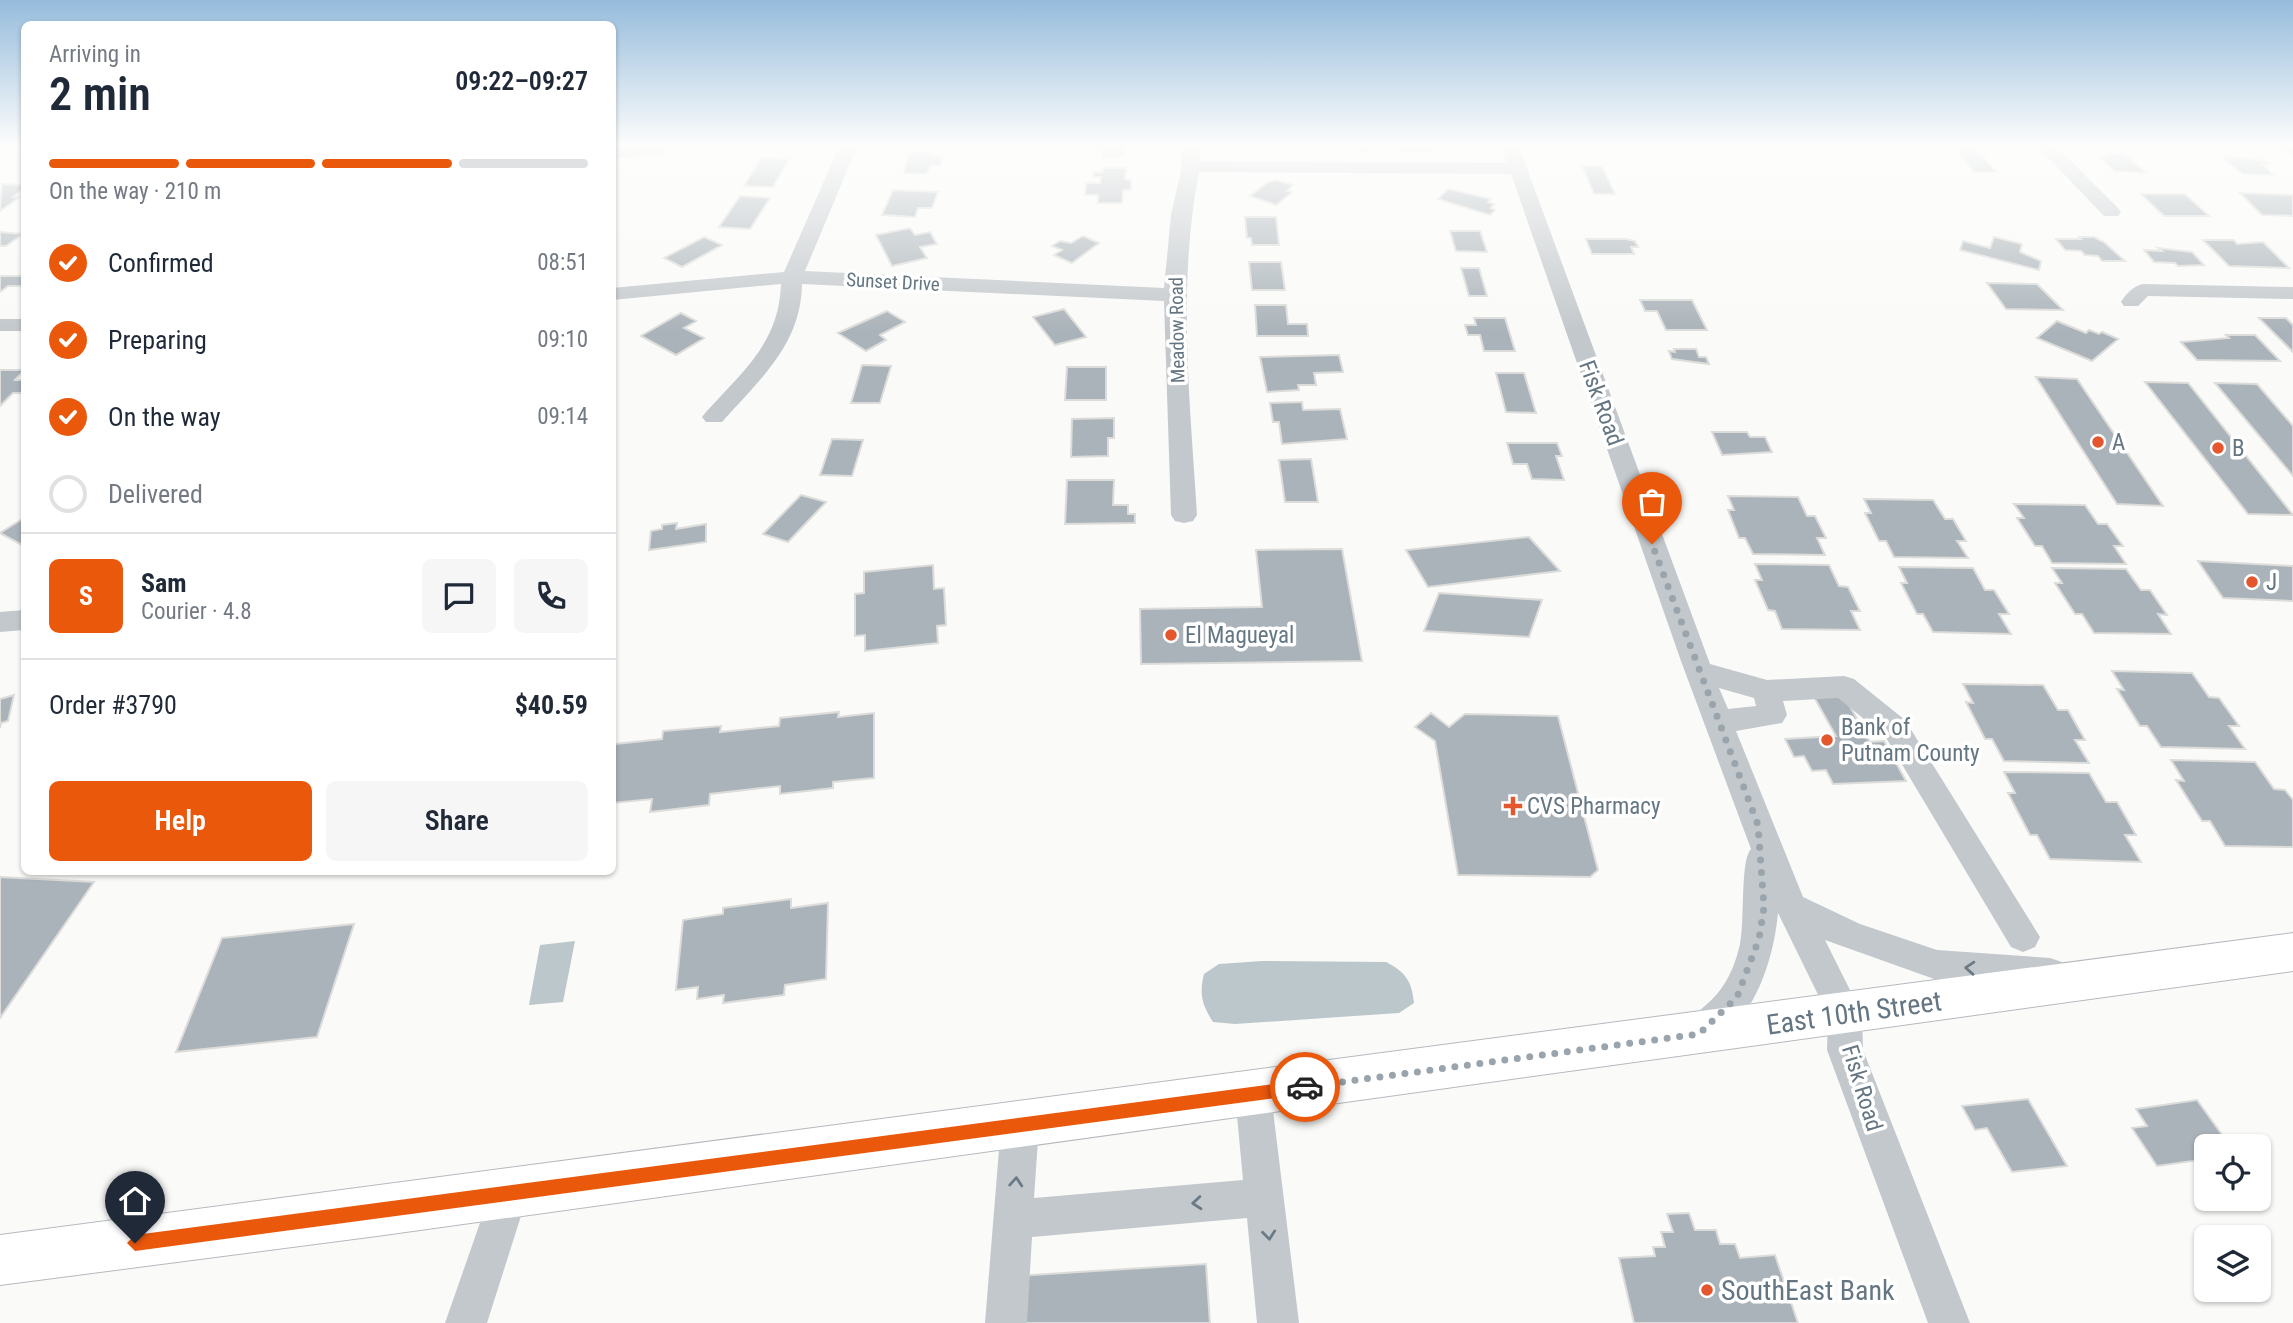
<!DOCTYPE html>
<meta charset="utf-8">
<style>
:root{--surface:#fff;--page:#f6f6f7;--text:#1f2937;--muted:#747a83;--line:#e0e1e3;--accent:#ea580c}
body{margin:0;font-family:"Roboto Condensed",sans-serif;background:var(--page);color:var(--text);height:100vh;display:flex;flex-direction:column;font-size:26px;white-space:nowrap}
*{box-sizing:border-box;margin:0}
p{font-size:23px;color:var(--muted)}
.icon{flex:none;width:38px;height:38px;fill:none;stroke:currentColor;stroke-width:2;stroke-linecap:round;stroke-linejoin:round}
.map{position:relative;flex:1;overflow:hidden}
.drawer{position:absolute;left:21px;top:21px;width:595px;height:854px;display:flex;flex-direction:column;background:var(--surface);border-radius:10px;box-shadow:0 2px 5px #0004}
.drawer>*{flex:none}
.fabs{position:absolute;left:2194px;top:1134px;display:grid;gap:14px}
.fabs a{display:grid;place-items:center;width:77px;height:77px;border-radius:10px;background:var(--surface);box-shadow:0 2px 5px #0004;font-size:35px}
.pin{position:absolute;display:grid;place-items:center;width:60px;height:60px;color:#fff;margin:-72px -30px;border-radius:50% 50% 50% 0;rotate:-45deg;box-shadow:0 0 7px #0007}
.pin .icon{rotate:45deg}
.courier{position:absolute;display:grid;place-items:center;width:70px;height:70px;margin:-35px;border:5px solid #ea580c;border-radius:50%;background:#fff;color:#222;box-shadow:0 2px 9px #0007}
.headline em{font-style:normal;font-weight:600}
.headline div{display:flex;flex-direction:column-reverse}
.headline{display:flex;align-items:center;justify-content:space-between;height:119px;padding:0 28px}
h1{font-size:46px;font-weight:600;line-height:52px}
.bar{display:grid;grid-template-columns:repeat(4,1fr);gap:10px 7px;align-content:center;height:84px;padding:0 28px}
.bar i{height:9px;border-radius:5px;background:var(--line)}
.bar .on{background:var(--accent)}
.bar p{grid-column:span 4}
.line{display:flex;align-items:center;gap:18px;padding:0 28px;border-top:2px solid var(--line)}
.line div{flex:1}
.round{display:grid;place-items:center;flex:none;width:74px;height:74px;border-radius:10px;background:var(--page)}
ol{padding:0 28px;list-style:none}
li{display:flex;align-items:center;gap:21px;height:77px}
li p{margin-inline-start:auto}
li .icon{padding:7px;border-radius:50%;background:var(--accent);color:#fff;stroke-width:4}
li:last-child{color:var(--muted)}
li i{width:38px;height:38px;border:4px solid var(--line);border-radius:50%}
.primary-button{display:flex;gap:14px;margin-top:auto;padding:14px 28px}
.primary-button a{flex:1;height:80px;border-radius:10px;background:var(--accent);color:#fff;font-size:28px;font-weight:600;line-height:80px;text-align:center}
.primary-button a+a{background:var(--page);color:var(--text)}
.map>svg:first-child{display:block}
.water{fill:#bbc7cb}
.building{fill:#aab3b9;stroke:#dcdcda;stroke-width:2}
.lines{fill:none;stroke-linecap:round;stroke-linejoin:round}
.major-casing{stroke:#b5babe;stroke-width:2}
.minor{fill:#c3c8cc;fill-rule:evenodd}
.major{fill:#fff;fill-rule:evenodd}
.oneway{stroke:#6a7a87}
.route{fill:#ea580c}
.done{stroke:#99a4ac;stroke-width:7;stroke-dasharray:0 12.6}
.poi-dot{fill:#e4572e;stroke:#fff;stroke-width:2.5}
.labels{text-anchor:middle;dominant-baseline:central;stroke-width:7;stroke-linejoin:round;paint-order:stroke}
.far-street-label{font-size:19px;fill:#657683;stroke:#fff}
.street-label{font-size:23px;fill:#657683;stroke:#fff}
.poi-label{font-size:23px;fill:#657683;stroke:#fff;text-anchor:start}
.near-street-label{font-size:28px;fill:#657683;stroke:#fff}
.near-poi-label{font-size:28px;fill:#657683;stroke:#fff;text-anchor:start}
</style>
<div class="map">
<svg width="2293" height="1323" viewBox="0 0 2293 1323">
<rect width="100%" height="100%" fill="#fafaf8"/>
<path class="water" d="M575 941 563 1002 529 1005 540 945Z
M1262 961 1386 962C1406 972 1412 982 1414 1003L1399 1013 1235 1024 1213 1022C1202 1005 1199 994 1204 974L1219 964Z"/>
<path class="building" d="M664 147V153L618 158 619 148Z
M1092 147H1131L1125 149 1124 157H1102V151H1092Z
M1357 147H1435L1437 153H1397L1395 148 1358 152Z
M1954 148 1976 149 1997 172H1974Z
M914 151 934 152 932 155 944 156 940 166H930L927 174 904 173 908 156Z
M2124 153 2146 173 2114 171 2099 157H2105L2101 154Z
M2226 156 2264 160 2269 164H2262L2274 175 2243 174 2222 158H2228Z
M761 158 789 159 773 187 744 186Z
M1582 166H1602L1615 194H1594Z
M1103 168H1126L1125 179 1131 180V190H1123L1122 203H1098V195H1085L1086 183H1100L1101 177H1093L1094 172H1102Z
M1276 180 1293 185 1287 191 1292 192 1276 205 1250 196 1268 182Z
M2 184 24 185V188L13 197H20L0 211Z
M1448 189 1491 199 1488 202 1494 204 1491 208 1495 210 1490 215 1438 199Z
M893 190 938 192 932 208H918L915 217 882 215Z
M2240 193 2293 195V216L2262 215Z
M2141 194H2185L2209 216H2164Z
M740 196 770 198 750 229 719 227Z
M1245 217H1276L1279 245H1252L1251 238H1247Z
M910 228 915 235 930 232 937 244 920 247 927 258 892 266 876 235Z
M1450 231H1480L1487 252 1456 251Z
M0 232 23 234 6 246H0Z
M1083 236 1099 243 1072 263 1054 255 1062 250 1052 246 1060 241 1071 243Z
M704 237 722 245 682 267 664 258Z
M1994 237 2022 244 2020 252 2041 261 2039 270 1960 250 1963 241 1990 248Z
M2079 237H2094L2104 242 2125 261H2102L2098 256 2085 255 2081 251 2065 250 2056 239H2081Z
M1586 239H1626L1635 241 1638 247H1631L1634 254H1592Z
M2203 240H2234L2237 244 2263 242 2289 268 2229 266Z
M2158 248 2192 252 2204 265 2178 266 2175 263 2154 262 2144 250 2162 251Z
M1249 262H1281L1285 290H1252Z
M1461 268H1479L1487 296H1469Z
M0 276H24V286H8L0 292Z
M1987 283 2037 284 2063 310 2006 309Z
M1640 300H1692L1707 330H1666L1657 311H1645Z
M1255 305H1286L1288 324H1307L1308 336H1257Z
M1064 309 1086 337 1055 345 1033 317Z
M887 311 905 322 880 335 886 340 866 351 838 333Z
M681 313 696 321 684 328 704 338 676 355 641 336Z
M1474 318H1505L1515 351H1484L1480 335H1468L1465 325H1476Z
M2259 318H2286L2293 325V352Z
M2057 321 2086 333 2089 330 2099 334 2102 332 2118 339 2092 361 2037 338Z
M2226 335H2255L2280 361 2197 360 2181 342 2229 338Z
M1674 349H1696L1699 357H1706L1709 364 1672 359 1669 351 1675 352Z
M1339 355 1343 372 1314 373 1316 385H1298L1299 390 1267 392 1260 357Z
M862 365 891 366 880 403H851Z
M1067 367H1106V400H1065Z
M0 370H24L15 380H24V393H13L0 406Z
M1496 373H1524L1536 413 1506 412Z
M2036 377 2077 379 2163 506 2117 504Z
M2145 382 2188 383 2293 515 2248 514Z
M2215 383 2257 384 2293 426V476Z
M1302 402 1303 410 1340 409 1347 439 1282 444 1279 422H1273L1270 403Z
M1114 418V438H1108V456L1071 457 1072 419Z
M1712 432H1747L1750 437H1765L1772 452 1722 455Z
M832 439 863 440 852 476 820 475Z
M1507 443H1557L1562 456H1556L1564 480 1532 479 1527 464H1513Z
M1311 459 1318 502H1285L1279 460Z
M1067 480H1114L1113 505H1128V514H1135V523L1065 524Z
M801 495 826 502 788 542 763 534Z
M1728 496 1798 497 1807 516H1815L1826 538H1817L1825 555 1753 554 1745 538H1739L1728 510H1734Z
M1864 499 1933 500 1945 519H1953L1966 541H1957L1968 558 1894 557 1886 541H1879L1865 513H1871Z
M2014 504 2085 505 2098 524H2107L2123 546H2114L2126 564 2052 563 2042 546H2035L2017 518H2024Z
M24 518V544L22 545 0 533Z
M677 523 676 529 706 524V542L649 550 651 531 662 529V525Z
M1529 537 1560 571 1428 587 1406 550Z
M1342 549 1362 661 1141 664 1140 609 1262 607 1256 550Z
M2198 561 2293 566V601L2223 598Z
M1755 564 1829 565 1839 586 1848 587 1860 611H1851L1860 630 1782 629 1775 611 1768 610 1755 580H1762Z
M933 565 934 589 944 588 946 625 937 626 938 643 865 651V635L855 636V594L864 593V572Z
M1899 567 1973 568 1985 590H1994L2009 614H1999L2011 634 1933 632 1923 614H1917L1901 583H1907Z
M2052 568 2126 569 2141 590H2150L2167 615 2158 614 2171 634 2094 633 2082 614H2075L2055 583H2062Z
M1439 593 1542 600 1529 637 1424 631Z
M2112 671 2192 673 2209 697 2219 698 2239 726H2229L2245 749 2161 747 2147 726H2140L2117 689 2124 690Z
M1963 684 2043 685 2058 710H2068L2085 740H2075L2089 763 2004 761 1992 739H1985L1966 702 1973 703Z
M14 695 8 721 1 723 0 728V699Z
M1844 696 1870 742 1884 741 1906 781 1833 784 1826 770 1812 771 1804 756 1794 757 1785 739 1836 736 1814 697Z
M839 712 838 717 874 713V778L833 782V788L780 794V786L710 794 709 805 650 812 652 799 612 803 615 744 662 739 663 731 721 726 720 732 779 726 780 718Z
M1431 713 1449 727 1465 714 1558 716 1598 870 1590 877 1458 875 1435 741 1415 727Z
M2171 760 2255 762 2274 789 2285 790 2293 800V847L2225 846 2210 821H2202L2176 780 2184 781Z
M2004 772 2089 773 2106 802H2117L2136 835H2125L2141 862 2050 859 2037 835H2030L2008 793H2015Z
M0 877 94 882 0 1018Z
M791 899V908L828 903 826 979 785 985 784 995 723 1003 724 995 697 999 698 987 676 990 683 920 723 914V908Z
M354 924 317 1037 176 1052 222 938Z
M2028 1099 2067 1166 2012 1172 1987 1128 1975 1130 1962 1106Z
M2197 1100 2230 1146H2207V1159L2157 1166 2132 1128 2147 1126 2136 1109Z
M1689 1213 1695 1230H1716L1720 1244H1735L1740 1258 1775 1255 1798 1323H1634L1619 1258 1655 1256 1653 1247H1665L1661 1232H1673L1667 1214Z
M1206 1264 1210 1323H1014L1015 1276Z"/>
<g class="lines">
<defs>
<path id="major" d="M2293 933V971L377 1236 0 1285V1235Z"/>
</defs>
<use href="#major" class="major-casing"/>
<path class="minor" d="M839 147H857L805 271 1164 288 1171 215 1182 166 1181 147H1199L1200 161 1507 163 1501 147H1519L1710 664 1767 680 1844 676 1854 679 1905 720 2040 937 2035 947 2023 952 2011 947 1885 736 1838 698 1783 701 1787 715 1782 723 1736 731 1803 897 1860 924 1937 950 2050 958 2062 962 2067 973 2062 984 2050 988 1937 980 1825 940 1862 1014 1863 1050 1970 1323H1928L1827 1050 1828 1015 1778 913C1773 965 1751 1030 1699 1051L1687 1046 1681 1034C1689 1016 1705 1008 1717 994 1729 980 1736 962 1740 944 1745 923 1740 860 1751 849L1681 661 1511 174 1199 172C1177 286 1190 399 1197 515L1193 521 1184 523 1175 521 1171 515 1164 301 802 284C801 345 760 379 722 422H706L702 417 706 412C743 371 779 343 781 284L612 300V288L784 272ZM1719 688 1754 698 1756 706 1728 709Z
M2038 147H2057L2118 208 2121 212 2118 216H2104Z
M2278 147H2293V157Z
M2143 284 2293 287V299L2148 296 2138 306H2124L2121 302C2126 294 2133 286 2143 284Z
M0 319H24V331H0Z
M24 610V630L0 632V612Z
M1253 1076 1266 1081 1271 1094 1299 1323H1257L1247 1218 1032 1237 1027 1323H985L1001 1125 1007 1112 1020 1107 1033 1112 1039 1125 1034 1198 1243 1180 1235 1094 1240 1081Z
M509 1175 523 1180 528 1194 487 1323H445L495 1180Z"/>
<use href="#major" class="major"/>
</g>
<defs><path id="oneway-chevron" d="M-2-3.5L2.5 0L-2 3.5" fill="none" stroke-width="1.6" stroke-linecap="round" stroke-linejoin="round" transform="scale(1.75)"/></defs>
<g class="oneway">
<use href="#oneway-chevron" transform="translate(1970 968) rotate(-176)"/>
<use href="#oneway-chevron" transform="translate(1016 1182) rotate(-86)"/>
<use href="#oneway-chevron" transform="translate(1197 1203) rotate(175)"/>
<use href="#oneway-chevron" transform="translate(1269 1235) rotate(84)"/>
</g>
<linearGradient id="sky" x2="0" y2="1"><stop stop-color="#96bcdc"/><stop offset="0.44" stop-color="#fdfdfc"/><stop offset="1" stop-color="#fdfdfc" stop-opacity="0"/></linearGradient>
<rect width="2293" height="332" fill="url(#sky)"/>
<path class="route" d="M1305 1080 1312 1087 1305 1094 135 1251 127 1243 135 1235Z"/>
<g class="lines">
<path class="done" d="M1305 1087 1699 1034 1737 997 1759 939 1764 907 1758 825 1652 544"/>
</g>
<g class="poi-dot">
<circle cx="2098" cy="442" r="7"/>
<circle cx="2218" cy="448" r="7"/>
<circle cx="2252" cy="582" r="7"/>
<circle cx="1171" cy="635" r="7"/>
<circle cx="1827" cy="740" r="7"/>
<path d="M1509.5 795.5h7v7h7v7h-7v7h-7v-7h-7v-7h7z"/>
<circle cx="1707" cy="1290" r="7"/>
</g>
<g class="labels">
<g class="far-street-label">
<text transform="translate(893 282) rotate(3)">Sunset Drive</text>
<text transform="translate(1177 330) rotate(-91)">Meadow Road</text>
</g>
<g class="street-label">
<text transform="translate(1601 403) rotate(70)">Fisk Road</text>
<text transform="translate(1862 1088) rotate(73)">Fisk Road</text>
</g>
<g class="poi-label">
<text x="2112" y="442">A</text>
<text x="2232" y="448">B</text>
<text x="2266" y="582">J</text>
<text x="1185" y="635">El Magueyal</text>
<text x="1841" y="727">Bank of<tspan x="1841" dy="26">Putnam County</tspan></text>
<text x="1527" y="806">CVS Pharmacy</text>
</g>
<g class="near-street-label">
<text transform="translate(1854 1013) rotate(-8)">East 10th Street</text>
</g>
<g class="near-poi-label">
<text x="1721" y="1290">SouthEast Bank</text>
</g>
</g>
</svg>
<div class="fabs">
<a><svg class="icon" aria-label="locate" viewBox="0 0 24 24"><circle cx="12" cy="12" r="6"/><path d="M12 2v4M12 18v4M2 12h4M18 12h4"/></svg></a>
<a><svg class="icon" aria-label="layers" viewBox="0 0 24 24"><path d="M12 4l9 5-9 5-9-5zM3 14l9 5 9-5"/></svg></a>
</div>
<div class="pin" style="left:1652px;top:544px;background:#ea580c"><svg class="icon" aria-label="bag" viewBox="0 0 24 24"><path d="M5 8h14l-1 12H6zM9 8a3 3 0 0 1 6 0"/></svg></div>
<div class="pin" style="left:135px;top:1243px;background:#1f2937"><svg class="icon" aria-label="home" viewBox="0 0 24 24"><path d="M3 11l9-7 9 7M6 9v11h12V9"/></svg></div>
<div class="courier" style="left:1305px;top:1087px"><svg class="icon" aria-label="car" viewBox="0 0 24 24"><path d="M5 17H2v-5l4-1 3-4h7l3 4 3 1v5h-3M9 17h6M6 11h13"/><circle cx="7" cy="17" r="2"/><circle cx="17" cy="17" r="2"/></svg></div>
<section class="drawer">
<div class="headline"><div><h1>2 min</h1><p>Arriving in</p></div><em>09:22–09:27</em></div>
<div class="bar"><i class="on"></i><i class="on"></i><i class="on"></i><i></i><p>On the way · 210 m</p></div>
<ol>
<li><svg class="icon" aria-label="check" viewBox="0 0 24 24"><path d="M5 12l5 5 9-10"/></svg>Confirmed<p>08:51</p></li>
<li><svg class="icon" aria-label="check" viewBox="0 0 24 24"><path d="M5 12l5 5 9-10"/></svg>Preparing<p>09:10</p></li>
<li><svg class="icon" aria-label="check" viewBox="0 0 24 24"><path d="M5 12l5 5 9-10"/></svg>On the way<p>09:14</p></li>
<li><i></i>Delivered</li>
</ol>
<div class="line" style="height:126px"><b class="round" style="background:var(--accent);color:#fff">S</b><div><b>Sam</b><p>Courier · 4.8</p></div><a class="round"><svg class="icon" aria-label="chat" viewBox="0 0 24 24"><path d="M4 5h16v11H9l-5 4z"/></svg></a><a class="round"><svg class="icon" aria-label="phone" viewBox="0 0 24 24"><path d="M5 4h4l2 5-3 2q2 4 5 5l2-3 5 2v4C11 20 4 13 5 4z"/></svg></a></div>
<div class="line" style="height:91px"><div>Order #3790</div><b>$40.59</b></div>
<div class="primary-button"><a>Help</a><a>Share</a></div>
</section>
</div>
